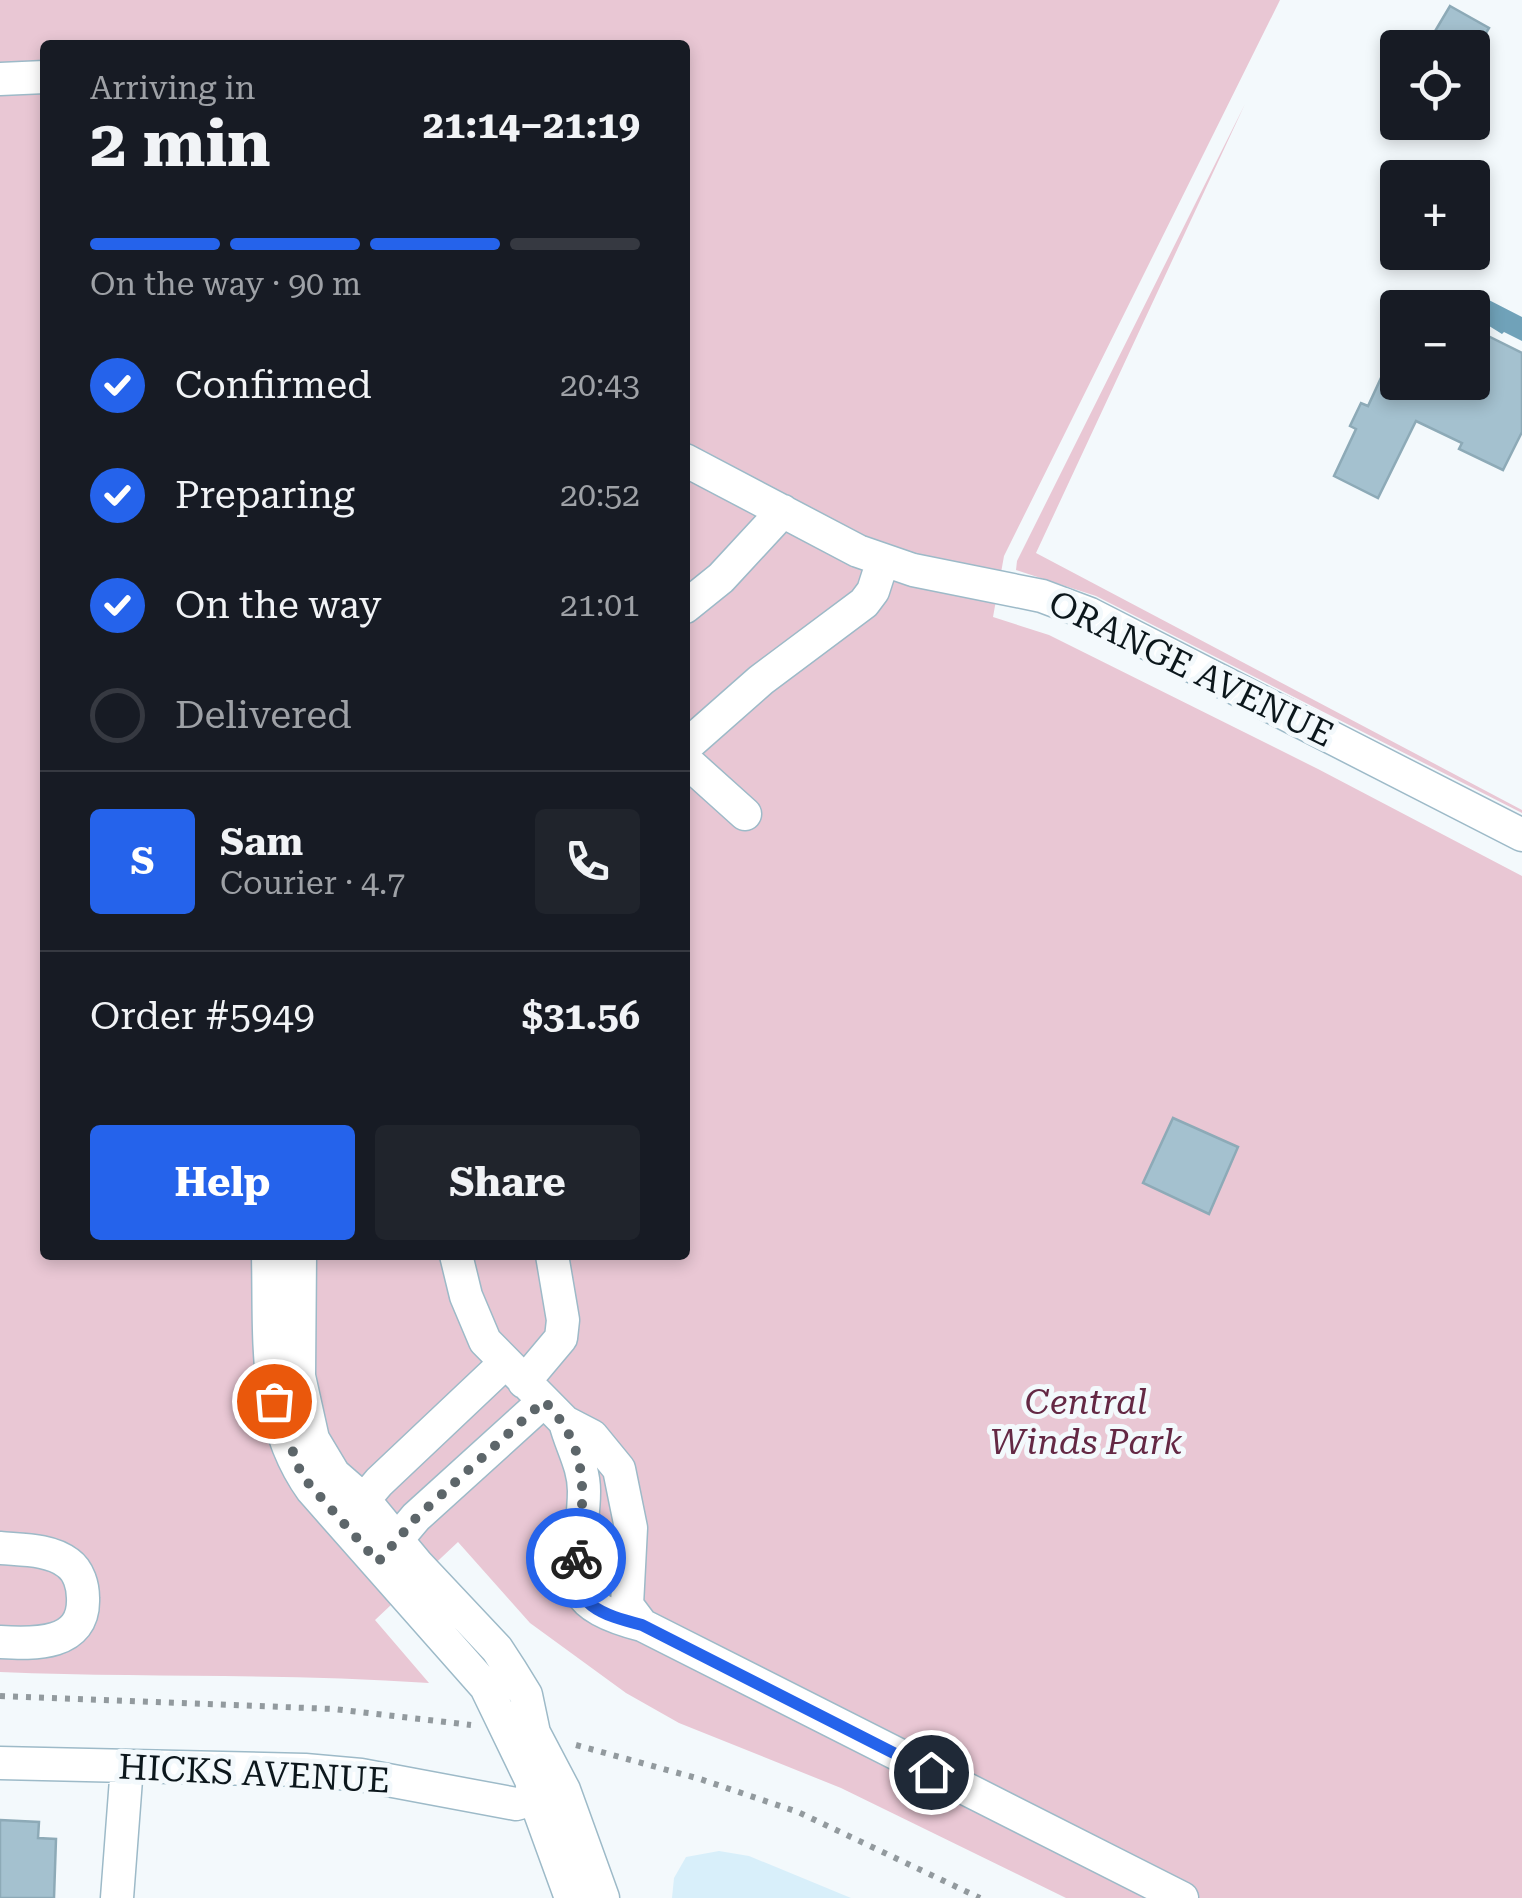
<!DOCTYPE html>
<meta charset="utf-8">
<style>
:root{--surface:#171b24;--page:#20242c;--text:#f1f3f6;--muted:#9ea1a6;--line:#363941;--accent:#2563eb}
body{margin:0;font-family:"Roboto Serif",serif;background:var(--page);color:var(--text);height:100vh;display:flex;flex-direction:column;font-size:38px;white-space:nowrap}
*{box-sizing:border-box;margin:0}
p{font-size:32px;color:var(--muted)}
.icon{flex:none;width:55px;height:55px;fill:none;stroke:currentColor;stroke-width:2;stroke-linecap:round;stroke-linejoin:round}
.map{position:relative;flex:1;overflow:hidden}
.drawer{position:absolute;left:40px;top:40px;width:650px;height:1220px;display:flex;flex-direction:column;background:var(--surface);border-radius:10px;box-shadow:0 5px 15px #0003}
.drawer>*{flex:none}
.buttons{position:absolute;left:1380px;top:30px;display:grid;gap:20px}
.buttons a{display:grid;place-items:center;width:110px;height:110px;border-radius:10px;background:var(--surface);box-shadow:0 5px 15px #0003;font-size:50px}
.pin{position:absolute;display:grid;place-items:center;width:85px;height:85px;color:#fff;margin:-42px;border:5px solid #fff;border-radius:50%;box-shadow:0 2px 10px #0007}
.courier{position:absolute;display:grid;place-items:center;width:100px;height:100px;margin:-50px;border:8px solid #2563eb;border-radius:50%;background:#fff;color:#222;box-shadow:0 2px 12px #0007}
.summary em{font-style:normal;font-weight:700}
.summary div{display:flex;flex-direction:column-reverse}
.summary{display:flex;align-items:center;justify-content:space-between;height:170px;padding:0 50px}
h1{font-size:65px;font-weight:700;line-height:75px}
.bar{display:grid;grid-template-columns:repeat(4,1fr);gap:15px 10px;align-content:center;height:120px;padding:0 50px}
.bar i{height:12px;border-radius:8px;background:var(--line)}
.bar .active{background:var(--accent)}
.bar p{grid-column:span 4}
.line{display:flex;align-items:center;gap:25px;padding:0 50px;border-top:2px solid var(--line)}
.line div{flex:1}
.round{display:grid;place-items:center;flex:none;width:105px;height:105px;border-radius:10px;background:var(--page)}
ol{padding:0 50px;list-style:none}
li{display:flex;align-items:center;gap:30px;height:110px}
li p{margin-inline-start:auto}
li .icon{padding:10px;border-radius:50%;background:var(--accent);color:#fff;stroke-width:4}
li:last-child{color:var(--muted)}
li i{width:55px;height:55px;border:5px solid var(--line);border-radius:50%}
.cta{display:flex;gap:20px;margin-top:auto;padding:20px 50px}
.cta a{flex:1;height:115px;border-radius:10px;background:var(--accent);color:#fff;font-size:40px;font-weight:700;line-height:115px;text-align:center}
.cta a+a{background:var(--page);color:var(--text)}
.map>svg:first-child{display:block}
.built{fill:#d8effa}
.green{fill:#e9c7d4;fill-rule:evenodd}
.water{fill:#70a2b9}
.building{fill:#a4c1cf;stroke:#8daab7;stroke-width:2.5}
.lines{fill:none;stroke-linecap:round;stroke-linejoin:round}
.minor-casing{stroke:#9dbac8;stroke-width:35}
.path{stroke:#929a9e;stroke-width:6;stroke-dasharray:5 8;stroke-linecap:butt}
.minor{stroke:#fff;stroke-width:32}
.done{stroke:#5d666a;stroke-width:10;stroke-dasharray:0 18}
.route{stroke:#2563eb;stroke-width:12}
.labels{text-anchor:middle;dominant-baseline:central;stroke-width:10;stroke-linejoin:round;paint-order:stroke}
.street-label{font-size:35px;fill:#0c171c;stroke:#f3f9fc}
.park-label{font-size:35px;font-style:italic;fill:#642844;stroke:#f3f9fc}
</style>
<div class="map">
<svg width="1522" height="1898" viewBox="0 0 1522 1898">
<rect width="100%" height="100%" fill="#f3f9fc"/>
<path class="built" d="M719 1851 749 1856 851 1898H672L674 1878 686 1857Z"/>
<path class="green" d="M0 0H1280L1004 556 993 617 1049 635 1318 769 1522 876V1898H1066L841 1788 679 1723 626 1693 530 1623 458 1542 375 1620 429 1683C285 1673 144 1678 0 1672ZM45 45H685V1255H45Z
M1245 104 1036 553 1522 810V813L1096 596 1016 570 1017 561Z"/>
<path class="water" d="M1475 296 1480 298 1479 303 1483 297 1522 317V341L1504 332 1502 334 1473 316 1477 309 1474 312 1469 307Z"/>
<path class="building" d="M1450 6 1489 28 1472 57V48H1425Z
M1472 328 1522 353V432L1503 470 1459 449 1462 443 1416 421 1378 498 1334 476 1356 429 1350 426 1361 403 1368 406 1398 341V382H1472Z
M1173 1118 1238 1147 1209 1214 1143 1183Z
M0 1820 39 1822 38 1838 56 1839 54 1898H0Z"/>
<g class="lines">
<defs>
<path id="minor" d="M0 79 45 77
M685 460 858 551 913 570 1042 596 1090 614 1522 835
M685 607 721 578 783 511
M685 747 761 680 864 603 873 591 883 560
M685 760 745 814
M268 1255C270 1336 262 1421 312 1490L486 1687 531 1780 535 1799 571 1898
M300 1255 299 1376 313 1439 334 1474 365 1501 417 1564 497 1649 510 1669 526 1695 534 1733 564 1790 603 1898
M456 1255 466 1296 485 1341 565 1422 592 1436 619 1469 631 1528 627 1605 642 1625
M524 1382 561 1338 563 1320 552 1255
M565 1422C571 1446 584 1466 584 1491 584 1567 543 1599 642 1625L1182 1898
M352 1514 379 1482 505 1363
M0 1548C22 1550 50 1549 68 1563 79 1571 83 1586 83 1598 85 1646 34 1644 0 1642
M384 1555 416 1517 544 1401
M0 1763 305 1770 361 1775 516 1804 555 1793
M117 1898 127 1766"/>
</defs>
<use href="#minor" class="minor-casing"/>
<path class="path" d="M0 1696 334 1709 471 1725
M576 1745 700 1779 798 1812 980 1898"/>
<use href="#minor" class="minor"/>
</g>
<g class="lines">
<path class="done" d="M274 1401 302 1476 378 1562 416 1518 544 1401C591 1448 585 1497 576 1558"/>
<path class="route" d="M576 1558C569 1605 603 1615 642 1625L931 1772"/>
</g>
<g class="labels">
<g class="street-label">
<text transform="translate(1191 669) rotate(26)">ORANGE AVENUE</text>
<text transform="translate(254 1774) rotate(3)">HICKS AVENUE</text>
</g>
<g class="park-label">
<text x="1086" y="1402">Central<tspan x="1086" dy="40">Winds Park</tspan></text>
</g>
</g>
</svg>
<div class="buttons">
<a><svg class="icon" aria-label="locate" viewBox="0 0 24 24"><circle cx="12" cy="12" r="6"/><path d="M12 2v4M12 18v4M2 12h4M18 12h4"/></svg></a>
<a>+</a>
<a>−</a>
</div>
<div class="pin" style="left:274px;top:1401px;background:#ea580c"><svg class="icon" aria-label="bag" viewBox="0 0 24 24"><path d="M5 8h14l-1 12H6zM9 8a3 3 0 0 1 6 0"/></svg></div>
<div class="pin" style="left:931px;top:1772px;background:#1f2937"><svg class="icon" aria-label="home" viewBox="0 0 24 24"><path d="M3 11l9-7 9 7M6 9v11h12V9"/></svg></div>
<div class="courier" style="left:576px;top:1558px"><svg class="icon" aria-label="bike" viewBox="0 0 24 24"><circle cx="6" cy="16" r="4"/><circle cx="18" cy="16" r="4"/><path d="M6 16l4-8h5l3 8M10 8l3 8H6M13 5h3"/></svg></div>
<section class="drawer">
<div class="summary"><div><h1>2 min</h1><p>Arriving in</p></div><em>21:14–21:19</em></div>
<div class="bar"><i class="active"></i><i class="active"></i><i class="active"></i><i></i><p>On the way · 90 m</p></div>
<ol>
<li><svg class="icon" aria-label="check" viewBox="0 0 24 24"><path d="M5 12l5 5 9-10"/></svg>Confirmed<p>20:43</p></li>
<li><svg class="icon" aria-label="check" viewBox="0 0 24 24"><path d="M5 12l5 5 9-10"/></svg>Preparing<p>20:52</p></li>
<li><svg class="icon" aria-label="check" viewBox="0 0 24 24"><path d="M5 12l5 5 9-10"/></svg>On the way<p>21:01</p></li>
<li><i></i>Delivered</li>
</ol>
<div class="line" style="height:180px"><b class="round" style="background:var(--accent);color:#fff">S</b><div><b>Sam</b><p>Courier · 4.7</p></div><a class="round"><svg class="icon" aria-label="phone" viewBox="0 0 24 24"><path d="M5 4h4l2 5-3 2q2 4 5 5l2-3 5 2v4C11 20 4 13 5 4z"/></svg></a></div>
<div class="line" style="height:130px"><div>Order #5949</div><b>$31.56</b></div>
<div class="cta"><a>Help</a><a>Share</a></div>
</section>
</div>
